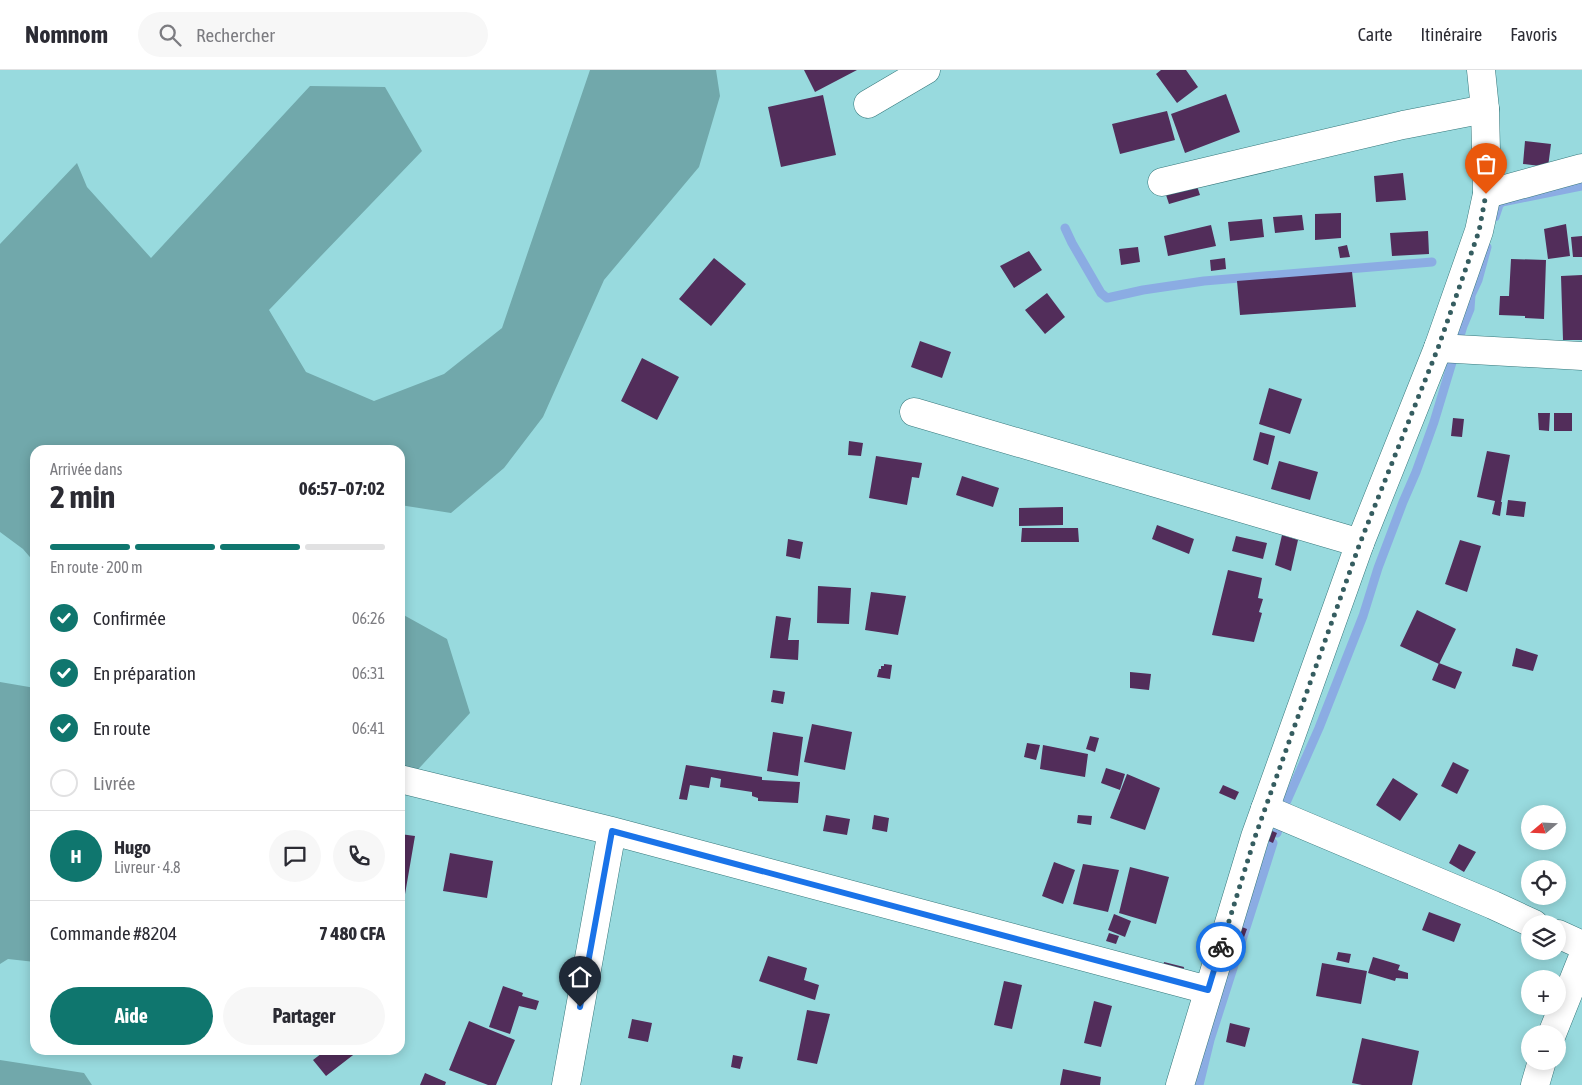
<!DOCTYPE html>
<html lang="fr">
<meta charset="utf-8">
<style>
:root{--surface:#fff;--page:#f7f7f7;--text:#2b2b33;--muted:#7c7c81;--line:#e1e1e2;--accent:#0f766e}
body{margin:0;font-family:"Asap Condensed",sans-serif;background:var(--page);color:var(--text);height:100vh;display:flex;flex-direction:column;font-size:19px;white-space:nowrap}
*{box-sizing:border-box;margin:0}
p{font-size:16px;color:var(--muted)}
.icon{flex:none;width:28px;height:28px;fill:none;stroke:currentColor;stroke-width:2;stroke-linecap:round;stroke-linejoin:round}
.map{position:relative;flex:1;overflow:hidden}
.side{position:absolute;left:30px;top:375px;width:375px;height:610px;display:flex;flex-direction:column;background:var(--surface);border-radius:15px;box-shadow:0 2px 12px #0003}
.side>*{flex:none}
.needle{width:32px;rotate:251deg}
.controls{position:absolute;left:1521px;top:735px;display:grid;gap:10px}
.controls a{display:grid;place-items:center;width:45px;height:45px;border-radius:50%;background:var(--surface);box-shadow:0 2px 12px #0003;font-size:25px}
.pin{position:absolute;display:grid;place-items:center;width:42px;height:42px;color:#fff;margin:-51px -21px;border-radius:50% 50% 50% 0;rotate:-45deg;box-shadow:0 0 5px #0007}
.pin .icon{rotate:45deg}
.courier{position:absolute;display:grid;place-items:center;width:50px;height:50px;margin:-25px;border:4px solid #1a73e8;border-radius:50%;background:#fff;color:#222;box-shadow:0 1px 6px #0007}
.overview em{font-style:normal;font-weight:700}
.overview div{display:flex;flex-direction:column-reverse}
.overview{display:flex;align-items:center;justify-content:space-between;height:85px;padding:0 20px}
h1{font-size:32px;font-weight:700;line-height:38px}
.bar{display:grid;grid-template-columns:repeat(4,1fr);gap:8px 5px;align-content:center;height:60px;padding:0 20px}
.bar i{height:6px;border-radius:4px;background:var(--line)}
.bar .selected{background:var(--accent)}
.bar p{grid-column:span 4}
.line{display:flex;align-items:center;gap:12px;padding:0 20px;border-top:1px solid var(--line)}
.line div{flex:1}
.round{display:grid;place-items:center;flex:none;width:52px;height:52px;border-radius:26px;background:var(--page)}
ol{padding:0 20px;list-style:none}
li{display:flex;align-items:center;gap:15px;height:55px}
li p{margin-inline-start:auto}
li .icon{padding:5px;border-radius:50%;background:var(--accent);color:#fff;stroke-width:4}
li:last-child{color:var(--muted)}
li i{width:28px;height:28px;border:2px solid var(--line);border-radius:50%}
.action{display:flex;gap:10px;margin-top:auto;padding:10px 20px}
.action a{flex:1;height:58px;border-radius:30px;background:var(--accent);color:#fff;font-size:20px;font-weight:700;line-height:58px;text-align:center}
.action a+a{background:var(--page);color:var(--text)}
header{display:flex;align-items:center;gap:30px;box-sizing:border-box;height:70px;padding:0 25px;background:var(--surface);border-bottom:1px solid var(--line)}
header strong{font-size:24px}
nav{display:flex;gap:28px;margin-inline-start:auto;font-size:18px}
.search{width:350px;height:45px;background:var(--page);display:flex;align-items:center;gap:12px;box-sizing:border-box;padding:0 18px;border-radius:28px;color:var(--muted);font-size:19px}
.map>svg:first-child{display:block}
.green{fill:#71a8ab}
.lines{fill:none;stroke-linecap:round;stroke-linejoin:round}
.stream{stroke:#8bace3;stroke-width:9}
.building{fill:#522d5a}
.minor-casing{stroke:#35777b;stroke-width:29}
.secondary-casing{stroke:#35777b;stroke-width:29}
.minor{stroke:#fff;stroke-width:28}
.secondary{stroke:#fff;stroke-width:28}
.done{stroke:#355d60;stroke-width:5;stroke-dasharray:0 9}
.route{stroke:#1a73e8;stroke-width:6}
</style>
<header>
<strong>Nomnom</strong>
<div class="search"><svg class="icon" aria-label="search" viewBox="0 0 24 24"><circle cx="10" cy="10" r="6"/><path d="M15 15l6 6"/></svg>Rechercher</div>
<nav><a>Carte</a><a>Itinéraire</a><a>Favoris</a></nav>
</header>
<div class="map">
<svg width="1582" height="1015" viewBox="0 0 1582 1015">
<rect width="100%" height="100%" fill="#98dade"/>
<path class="green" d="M590 0H716L720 26 699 97 604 210 543 347 504 398 451 443 400 435V380H35V493L23 479 0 462V174L77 93 87 117 151 188 310 16 385 17 422 81 269 240 306 302 374 331 444 304 502 258Z
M400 543 447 569 470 643 400 719Z
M0 612 35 618V738L30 743 35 775V892L8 889 0 894Z
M0 990 84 1003 92 1015H0Z"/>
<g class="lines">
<path class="stream" d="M1495 147 1499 135 1502 132 1582 116
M1065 158 1072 173 1101 223 1107 228 1143 220 1204 211 1432 192
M1277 763 1285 735 1319 658 1363 546 1378 498 1403 432 1416 402 1434 352 1463 256 1470 239 1471 225 1478 210 1487 177
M1199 1015 1210 970 1273 773"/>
</g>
<path class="building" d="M804 0H857L815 22Z
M1161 0H1186L1198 17 1177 33 1156 4Z
M1226 24 1240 62 1185 83 1171 44Z
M823 25 836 85 781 97 768 37Z
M1167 41 1175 70 1120 84 1112 54Z
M1525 71 1551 74 1548 97 1523 94Z
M1403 103 1406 130 1376 132 1374 106Z
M1197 116 1200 125 1169 134 1166 125Z
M1341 143V168L1315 170V144Z
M1302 145 1304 160 1275 163 1273 147Z
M1262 149 1264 167 1230 171 1228 152Z
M1566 154 1570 186 1548 189 1544 159Z
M1211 155 1216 176 1168 186 1164 166Z
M1428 161 1429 184 1392 186 1390 163Z
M1582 166V187H1573L1571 167Z
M1347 175 1350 187 1340 188 1338 177Z
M1138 177 1140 192 1121 195 1119 179Z
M1029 181 1042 200 1014 218 1000 196Z
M714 188 746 214 711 256 679 229Z
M1225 188 1226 199 1211 201 1210 190Z
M1511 189 1546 190 1544 249 1525 248V246L1499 245 1500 226H1509Z
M1352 202 1356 237 1240 245 1237 211Z
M1582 205V270H1563L1561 206Z
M1047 223 1065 247 1045 264 1025 240Z
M920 271 951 282 942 308 911 297Z
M642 288 679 307 657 350 621 331Z
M1269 318 1302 329 1290 364 1259 354Z
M1538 343H1550L1549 361 1539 360Z
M1554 343H1572V361H1554Z
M1453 348 1464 349 1462 367 1451 366Z
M1260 362 1275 366 1268 395 1253 390Z
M849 371 863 373 861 386 848 385Z
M1487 381 1510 385 1501 432H1502L1500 446 1492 444 1495 431 1477 427Z
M876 386 922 393 919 408 912 407 907 435 869 428Z
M1279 391 1318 402 1310 430 1271 419Z
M962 406 999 418 993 437 956 425Z
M1508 430 1526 432 1524 447 1506 445Z
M1063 437V455L1019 456V438Z
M1157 455 1194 469 1189 484 1152 469Z
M1022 458H1078L1079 472H1021Z
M1282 465 1298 470 1291 501 1275 495Z
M1236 466 1267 473 1263 489 1232 481Z
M788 469 803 472 800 489 786 486Z
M1460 470 1481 476 1467 522 1445 514Z
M1228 500 1262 508 1258 528 1263 529 1259 542 1262 543 1254 572 1212 565Z
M818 516 851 518 849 554 817 553Z
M871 522 906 526 898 565 865 560Z
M1417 540 1456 559 1439 594 1400 576Z
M776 546 791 548 788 570H799L798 590 770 588Z
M1516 578 1538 585 1533 601 1512 596Z
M1439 593 1462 602 1455 619 1432 610Z
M884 594 892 595 890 609 877 607 879 599H881V596H884Z
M1130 602 1151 604 1149 620 1130 618Z
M773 620 785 622 783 634 771 632Z
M812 654 852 662 845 700 804 692Z
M773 662 803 667 798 706 767 701Z
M1090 666 1099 668 1095 682 1086 679Z
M1027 673 1040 675 1036 690 1024 687Z
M1043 675 1088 684 1085 707 1040 699Z
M1453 692 1469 700 1457 724 1441 716Z
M686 695 762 707V710L800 712 798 733 758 731V728L752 726V722L720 717 721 709 711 707 709 718 690 715 687 730 679 729Z
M1106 698 1125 704 1120 720 1101 713Z
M1127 704 1160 718 1145 760 1110 748Z
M1393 708 1418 724 1400 751 1376 735Z
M1223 715 1239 722 1235 730 1219 723Z
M826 745 850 749 847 765 823 761Z
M874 745 889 748 887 762 872 759Z
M1078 745 1092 746 1091 755 1077 753Z
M1265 758 1277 763 1273 773 1261 768Z
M400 764 415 766 404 830 400 829Z
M1459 774 1476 782 1464 802 1449 793Z
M450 783 493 791 487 828 443 821Z
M1054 792 1075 800 1063 834 1042 826Z
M1083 794 1119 800 1108 842 1073 834Z
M1130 797 1169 807 1156 854 1119 843Z
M1429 842 1461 854 1454 872 1422 860Z
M1114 844 1131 851 1125 867 1108 860Z
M1232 853 1247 859 1243 870 1228 864Z
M1109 863 1119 866 1116 874 1106 871Z
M1338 882 1351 884 1349 893 1336 890Z
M768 886 807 898 804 910 819 915 815 930 759 911Z
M1373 887 1400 895 1398 900 1408 903V909L1396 908 1395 911 1368 903Z
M1164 892 1184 897 1182 907 1162 902Z
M1322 893 1367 901 1361 934 1316 926Z
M1004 911 1022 915 1012 959 994 955Z
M503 916 523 923 522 926 539 931 536 940 519 936 510 964 489 957Z
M1094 931 1112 936 1101 977 1084 973Z
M807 940 830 944 817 994 797 990Z
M632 949 652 953 648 972 628 968Z
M469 951 515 970 496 1015H488L449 1000Z
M1230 953 1250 958 1245 977 1226 972Z
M1362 968 1419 981 1412 1015H1362L1352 1013Z
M326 980H356L357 982 326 1006 313 990Z
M733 985 743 987 740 999 731 997Z
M1063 999 1101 1007 1100 1015H1060Z
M425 1003 446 1012 445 1015H420Z"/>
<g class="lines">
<defs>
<path id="minor" d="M868 34 926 0
M1162 112 1403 55 1485 39
M1487 124 1582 98
M1438 278 1582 286
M914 342 1360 473
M400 709 612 761 1208 920
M1265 739 1493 835 1534 854
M1558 864 1582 875
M1552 964 1582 889
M566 1015 612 761
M1535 1015 1542 991"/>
<path id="secondary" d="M1180 1015 1255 767 1360 473 1438 278 1479 161 1487 124 1485 39 1481 0"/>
</defs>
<use href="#minor" class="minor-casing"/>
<use href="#secondary" class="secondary-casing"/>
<use href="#minor" class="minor"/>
<use href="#secondary" class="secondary"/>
</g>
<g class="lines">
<path class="done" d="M1221 877 1255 767 1360 473 1438 278 1479 161 1486 124"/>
<path class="route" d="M580 937 612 761 1208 920 1221 877"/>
</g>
</svg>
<div class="controls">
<a><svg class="needle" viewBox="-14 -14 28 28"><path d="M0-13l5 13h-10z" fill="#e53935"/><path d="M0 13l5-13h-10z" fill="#7c7c81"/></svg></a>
<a><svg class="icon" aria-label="locate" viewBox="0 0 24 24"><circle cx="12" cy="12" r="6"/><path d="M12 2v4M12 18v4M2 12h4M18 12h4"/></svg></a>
<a><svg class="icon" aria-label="layers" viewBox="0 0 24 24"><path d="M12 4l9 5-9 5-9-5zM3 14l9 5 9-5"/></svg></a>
<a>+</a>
<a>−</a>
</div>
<div class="pin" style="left:1486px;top:124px;background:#ea580c"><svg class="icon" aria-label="bag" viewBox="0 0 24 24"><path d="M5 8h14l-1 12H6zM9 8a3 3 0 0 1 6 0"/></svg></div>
<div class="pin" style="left:580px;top:937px;background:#1f2937"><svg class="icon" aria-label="home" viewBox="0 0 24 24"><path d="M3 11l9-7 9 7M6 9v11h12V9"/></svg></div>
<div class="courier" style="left:1221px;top:877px"><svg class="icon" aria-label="bike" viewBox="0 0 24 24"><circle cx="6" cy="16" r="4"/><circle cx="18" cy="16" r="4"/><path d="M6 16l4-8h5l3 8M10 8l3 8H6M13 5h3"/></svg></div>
<section class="side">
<div class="overview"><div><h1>2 min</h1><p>Arrivée dans</p></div><em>06:57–07:02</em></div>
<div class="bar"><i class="selected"></i><i class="selected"></i><i class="selected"></i><i></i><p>En route · 200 m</p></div>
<ol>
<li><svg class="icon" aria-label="check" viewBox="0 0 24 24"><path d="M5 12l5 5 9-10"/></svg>Confirmée<p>06:26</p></li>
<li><svg class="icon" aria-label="check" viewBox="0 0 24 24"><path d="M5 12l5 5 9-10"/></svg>En préparation<p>06:31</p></li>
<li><svg class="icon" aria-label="check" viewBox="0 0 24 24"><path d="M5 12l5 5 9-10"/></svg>En route<p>06:41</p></li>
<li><i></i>Livrée</li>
</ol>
<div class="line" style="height:90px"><b class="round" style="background:var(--accent);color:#fff">H</b><div><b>Hugo</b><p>Livreur · 4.8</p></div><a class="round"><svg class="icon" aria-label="chat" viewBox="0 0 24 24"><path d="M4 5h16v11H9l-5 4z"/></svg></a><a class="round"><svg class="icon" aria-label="phone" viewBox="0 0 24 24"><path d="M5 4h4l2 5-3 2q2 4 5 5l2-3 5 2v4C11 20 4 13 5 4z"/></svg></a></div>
<div class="line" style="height:65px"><div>Commande #8204</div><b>7 480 CFA</b></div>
<div class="action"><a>Aide</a><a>Partager</a></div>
</section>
</div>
